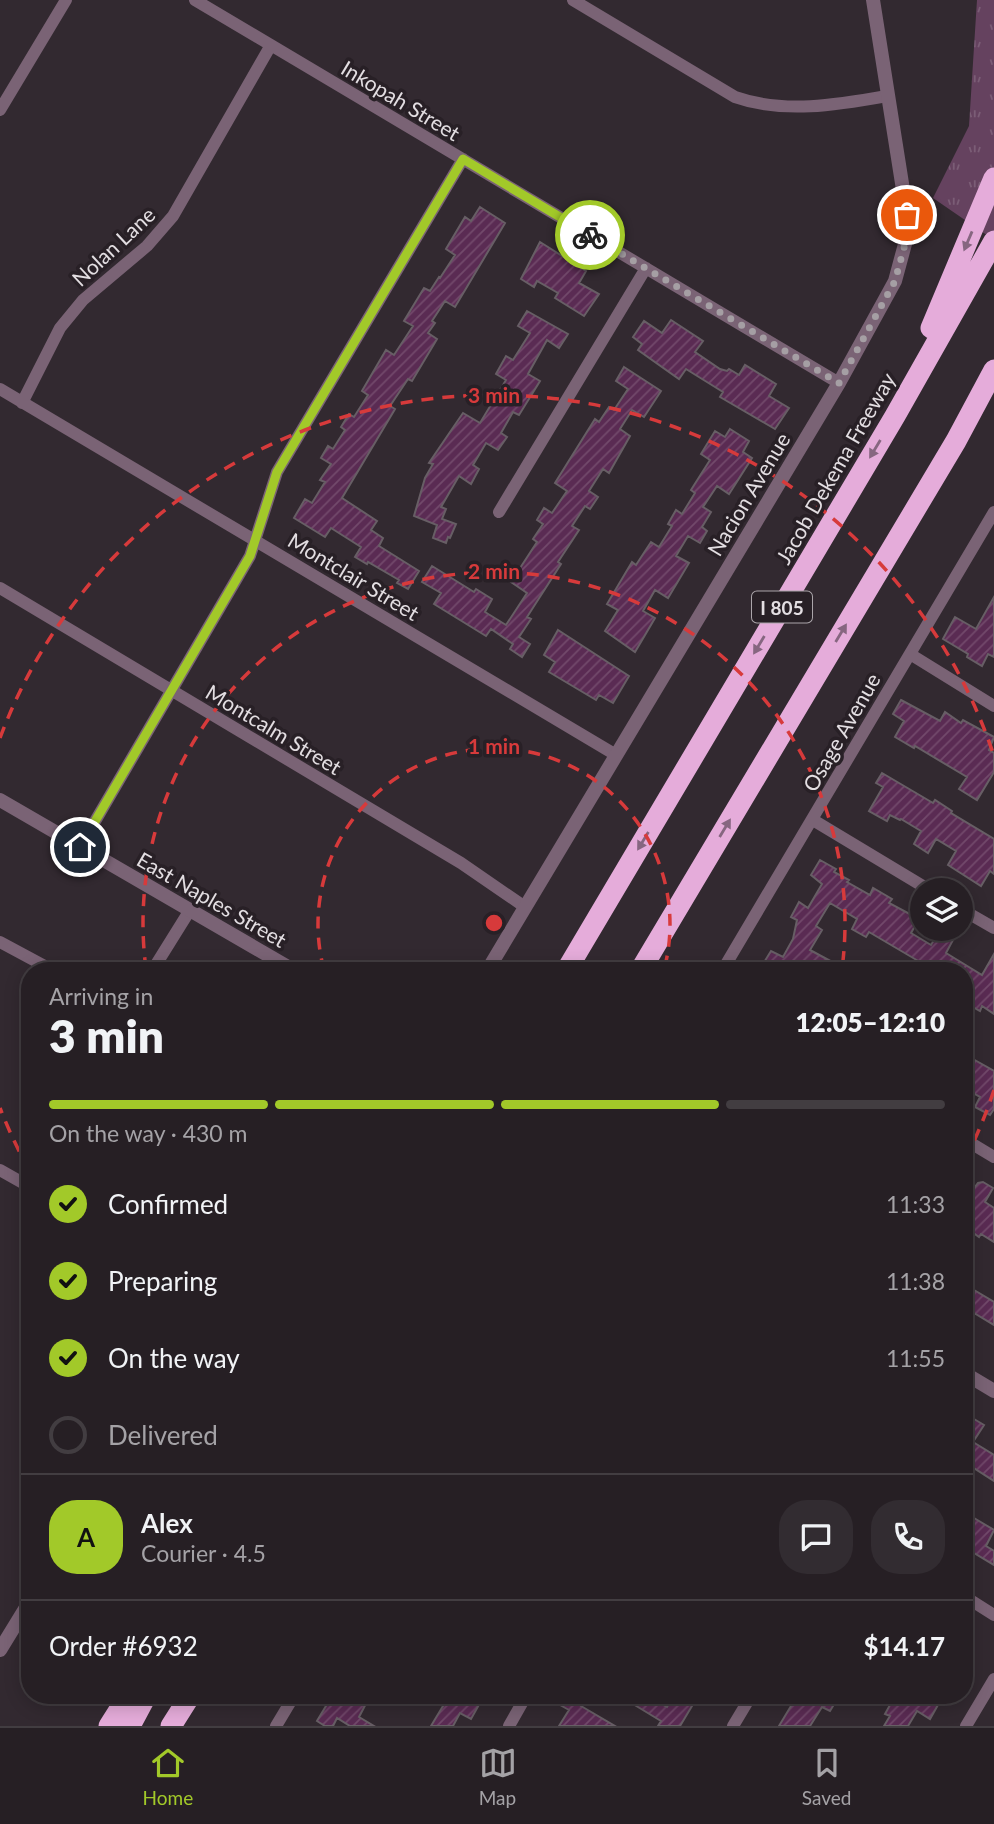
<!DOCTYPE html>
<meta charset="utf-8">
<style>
:root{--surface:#261f24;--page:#322c31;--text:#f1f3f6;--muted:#a4a2a6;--line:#423d41;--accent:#a2c929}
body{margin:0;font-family:Lato,sans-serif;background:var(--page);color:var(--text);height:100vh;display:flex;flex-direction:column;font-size:26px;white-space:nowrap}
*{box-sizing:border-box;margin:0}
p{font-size:23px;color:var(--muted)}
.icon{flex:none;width:38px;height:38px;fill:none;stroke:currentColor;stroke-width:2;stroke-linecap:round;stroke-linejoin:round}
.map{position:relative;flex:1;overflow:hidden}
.drawer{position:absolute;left:21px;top:962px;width:952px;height:742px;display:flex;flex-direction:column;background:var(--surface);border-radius:28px;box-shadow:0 4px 18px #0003,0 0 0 2px var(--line)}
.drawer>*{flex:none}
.buttons{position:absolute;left:910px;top:878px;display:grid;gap:14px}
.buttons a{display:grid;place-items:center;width:63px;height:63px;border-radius:50%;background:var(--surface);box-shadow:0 4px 18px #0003,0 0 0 2px var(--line);font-size:35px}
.pin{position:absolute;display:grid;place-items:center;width:60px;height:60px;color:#fff;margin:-30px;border:4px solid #fff;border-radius:50%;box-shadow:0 2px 7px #0007}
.courier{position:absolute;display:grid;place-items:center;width:70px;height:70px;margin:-35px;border:5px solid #a2c929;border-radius:50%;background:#fff;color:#222;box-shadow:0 2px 9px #0007}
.head em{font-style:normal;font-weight:800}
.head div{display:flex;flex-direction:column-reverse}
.head{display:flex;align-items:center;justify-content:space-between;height:119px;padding:0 28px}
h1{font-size:46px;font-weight:800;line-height:52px}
.bar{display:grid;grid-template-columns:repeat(4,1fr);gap:10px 7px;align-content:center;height:84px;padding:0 28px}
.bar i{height:9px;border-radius:5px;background:var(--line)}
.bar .current{background:var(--accent)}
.bar p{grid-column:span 4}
.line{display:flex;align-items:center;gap:18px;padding:0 28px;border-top:2px solid var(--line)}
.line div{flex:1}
.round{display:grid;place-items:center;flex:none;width:74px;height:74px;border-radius:28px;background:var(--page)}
ol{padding:0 28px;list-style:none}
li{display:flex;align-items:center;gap:21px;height:77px}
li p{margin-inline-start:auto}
li .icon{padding:7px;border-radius:50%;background:var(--accent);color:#111;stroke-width:4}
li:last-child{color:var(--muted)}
li i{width:38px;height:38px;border:4px solid var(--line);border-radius:50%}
.menu{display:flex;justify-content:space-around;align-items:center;height:98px;border-top:2px solid var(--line);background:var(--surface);font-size:19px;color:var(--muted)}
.menu a{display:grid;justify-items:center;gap:4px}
.menu .current{color:var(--accent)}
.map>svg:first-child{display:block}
.grass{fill:url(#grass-tufts)}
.building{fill:url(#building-hatch);stroke:#675e65;stroke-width:2}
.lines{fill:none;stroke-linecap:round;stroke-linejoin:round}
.minor{stroke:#7a6375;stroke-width:12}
.tertiary{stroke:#7a6375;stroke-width:14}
.motorway{stroke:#e5acda;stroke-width:21}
.oneway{fill:#866680}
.done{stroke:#a59fa4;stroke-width:7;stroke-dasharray:0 12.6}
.route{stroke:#a2c929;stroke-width:9}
.ring{fill:none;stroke:#d73a3b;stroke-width:3.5;stroke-dasharray:12 9}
.labels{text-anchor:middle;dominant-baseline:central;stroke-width:7;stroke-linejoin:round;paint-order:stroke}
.shield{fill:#282026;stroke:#aba5aa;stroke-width:2}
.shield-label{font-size:19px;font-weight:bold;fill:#e3dee2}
.street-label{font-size:21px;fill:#e3dee2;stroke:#282026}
.centre{fill:#d73a3b;stroke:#282026;stroke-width:3.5}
.ring-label{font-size:21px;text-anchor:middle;font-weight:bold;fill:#d73a3b;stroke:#282026;stroke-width:7;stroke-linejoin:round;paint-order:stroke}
</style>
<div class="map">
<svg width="994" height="1726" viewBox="0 0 994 1726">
<defs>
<pattern id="grass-tufts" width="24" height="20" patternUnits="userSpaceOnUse" patternTransform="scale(1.75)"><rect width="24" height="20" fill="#65425f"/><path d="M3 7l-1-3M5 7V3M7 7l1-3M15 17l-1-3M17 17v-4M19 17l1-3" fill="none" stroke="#7b5d76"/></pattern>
<pattern id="building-hatch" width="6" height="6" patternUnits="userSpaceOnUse" patternTransform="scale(1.75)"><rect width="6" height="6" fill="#5a2b53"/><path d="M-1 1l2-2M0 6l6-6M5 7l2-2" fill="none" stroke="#72496b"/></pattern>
</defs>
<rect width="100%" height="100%" fill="#322930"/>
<path class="grass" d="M977 0H994V240L933 198 969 126Z"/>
<path class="building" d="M480 207 505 223 455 307 445 301 432 321 435 323 428 333 437 339 412 381 408 379 390 406 395 409 342 498 377 521 371 530 383 538 379 546 419 571 408 589 397 583 399 580 368 562 367 564 355 557 361 547 331 528 325 537 294 518 305 499 312 503 325 482 320 480 331 464 321 458 328 446 333 449 345 430 341 427 349 414 354 417 368 395 362 391 386 350 394 355 413 326 404 321 424 288 430 291 439 277 440 278 455 255 446 249 465 217 471 221Z
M540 242 586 271 579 283 599 294 584 316 555 298 558 293 537 281 534 287 521 279Z
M527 311 568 334 559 348 547 340 528 374 540 381 519 415 513 412 501 433 507 437 498 450 486 443 473 465 479 469 471 484 459 476 441 507 446 509 442 519 456 524 450 538 448 537 446 543 433 538 437 525 414 516 425 478 433 464 429 463 463 413 480 423 506 380 496 374 506 356 513 360 530 333 518 326Z
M671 320 703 341 695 352 720 369 727 371 729 369 739 375 745 365 776 384 769 396 789 408 775 429 720 397 723 392 686 369 679 379 638 350 642 344 633 337 644 321 662 333Z
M624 367 661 391 644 417 632 410 620 429 630 436 609 473 603 469 589 491 598 497 590 509 585 506 572 526 579 530 558 562 561 564 527 617 531 619 519 637 530 644 522 657 510 649 513 644 491 629 486 636 434 604 441 593 422 582 432 566 474 592 476 589 492 599 485 612 506 625 527 593 511 582 537 542 533 539 543 524 537 520 544 508 552 513 567 491 555 483 595 419 599 422 609 407 614 410 628 389 616 381Z
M730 429 749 441 743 452 752 458 729 494 717 486 703 507 711 512 702 527 707 531 700 543 688 536 676 556 689 563 668 598 655 590 643 611 655 618 635 652 605 631 618 610 607 604 632 562 636 565 651 542 659 547 672 526 668 524 676 510 682 514 695 493 691 490 710 460 701 454 715 431 725 437Z
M994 597V657L988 654 982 666 967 657 968 654 943 639 955 617 976 629Z
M558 630 629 676 613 703 599 695 596 700 549 672 555 662 544 655Z
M901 700 940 721 945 712 961 723 963 720 994 737 989 750 994 753V772L977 800 959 789 967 777 915 746 914 748 895 737 904 721 893 714Z
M882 773 933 803 935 800 952 811 951 813 994 839V874L990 871 981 886 948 865 956 851 936 839 928 853 914 844 921 831 901 819 900 820 890 815 887 821 869 811 883 787 876 783Z
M820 860 836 869 834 872 849 880 847 882 870 895 873 888 892 899 889 903 919 919 911 933 931 945 939 932 953 940 946 953 982 975 994 954V1014L982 1006 980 1011 964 1002 970 992 964 989V971H915L920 962 869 932 866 937 852 929 857 919 830 903 816 926 822 930 810 950 849 971H775L763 964 771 951 783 957 793 939 797 920 791 917 799 902 808 908 822 884 811 875Z
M964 1054 994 1071V1109L990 1115 975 1107 980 1097 964 1088Z
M983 1182 993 1188 985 1202 994 1208V1242L981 1234 979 1237 964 1226V1187L972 1191 978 1183Z
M969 1287 994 1302V1325L974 1313 972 1316 964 1311V1295Z
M964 1413 984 1425 973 1442 994 1455V1481L972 1467 964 1480Z
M969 1515 994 1530 986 1546 994 1551V1565L964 1547V1523Z
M332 1696H370L359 1717 374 1726H350L337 1718 333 1726H325L317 1721Z
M449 1696H467L480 1703 471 1719 460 1713 453 1726H431Z
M544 1696H574L584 1701 581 1706 615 1726H559L569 1710Z
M638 1696H647L667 1707 673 1696H698L680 1726H658L661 1721 633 1704Z
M797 1696H839L830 1711 822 1707 810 1726H779Z
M895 1696H943L930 1719 917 1711 908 1726H884L890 1716 885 1714Z"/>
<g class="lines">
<path class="minor" d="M195 0 839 383
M573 0 735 97C783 114 837 105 887 96
M0 110 66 0
M0 389 616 755
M22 403 60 328 83 300 147 246 173 216 271 45
M499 512 646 268
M0 588 461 863 525 907
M910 654 994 706
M813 820 931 891
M80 847 250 556 277 472 463 159
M961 909 994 928
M0 942 54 971
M152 971 190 910
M722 971 994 512
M964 1139 994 1157
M0 1170 30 1187
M964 1596 994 1615
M276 1726 294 1696
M509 1726 526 1696
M733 1726 751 1696
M966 1726 994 1679"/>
<path class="tertiary" d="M0 800 295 971
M487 971 839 383 895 281 905 244 907 215 873 0
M964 1373 994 1391
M0 1650 30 1601"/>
<path class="motorway" d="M931 328 994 178
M566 971 895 416 994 241
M640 971 956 441 994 370
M109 1726 128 1696
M130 1726 146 1696
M171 1726 190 1696"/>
</g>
<defs><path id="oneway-solid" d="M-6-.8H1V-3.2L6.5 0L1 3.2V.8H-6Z" transform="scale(1.75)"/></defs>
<g class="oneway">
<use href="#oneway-solid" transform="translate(968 241) rotate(113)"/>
<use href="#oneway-solid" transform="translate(875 449) rotate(121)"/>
<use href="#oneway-solid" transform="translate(841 633) rotate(-59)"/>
<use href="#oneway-solid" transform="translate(759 645) rotate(121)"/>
<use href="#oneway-solid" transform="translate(725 828) rotate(-59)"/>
<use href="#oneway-solid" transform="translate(643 841) rotate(121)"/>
</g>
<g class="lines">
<path class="done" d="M590 235 839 383 895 281 905 244 907 215"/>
<path class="route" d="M80 847 250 556 277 472 463 159 590 235"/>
</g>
<g class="ring">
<path d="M324 970A176 176 0 1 1 664 970"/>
<path d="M146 969A351 351 0 1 1 842 969"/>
<path d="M994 1090A527 527 0 0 1 966 1158M29 1170A527 527 0 0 1 0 1108M0 738A527 527 0 0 1 994 756"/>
</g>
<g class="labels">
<rect class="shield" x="752" y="591.5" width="60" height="31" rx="5"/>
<g class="shield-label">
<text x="782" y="607">I 805</text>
</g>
<g class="street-label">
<text transform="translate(401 100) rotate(31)">Inkopah Street</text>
<text transform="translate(113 246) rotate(-43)">Nolan Lane</text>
<text transform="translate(835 468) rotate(-60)">Jacob Dekema Freeway</text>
<text transform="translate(748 494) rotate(-59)">Nacion Avenue</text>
<text transform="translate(354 576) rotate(31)">Montclair Street</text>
<text transform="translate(274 729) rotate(31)">Montcalm Street</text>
<text transform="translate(841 732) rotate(-60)">Osage Avenue</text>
<text transform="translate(212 899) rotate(30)">East Naples Street</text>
</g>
</g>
<circle cx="494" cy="923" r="10" class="centre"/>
<g class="ring-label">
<text x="494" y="403">3 min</text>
<text x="494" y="579">2 min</text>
<text x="494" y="754">1 min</text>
</g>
</svg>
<div class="buttons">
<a><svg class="icon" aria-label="layers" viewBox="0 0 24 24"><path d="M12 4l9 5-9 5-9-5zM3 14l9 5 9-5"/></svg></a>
</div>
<div class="pin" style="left:907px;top:215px;background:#ea580c"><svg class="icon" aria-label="bag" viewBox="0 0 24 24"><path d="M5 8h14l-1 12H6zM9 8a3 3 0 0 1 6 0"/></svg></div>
<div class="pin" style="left:80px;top:847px;background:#1f2937"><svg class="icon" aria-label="home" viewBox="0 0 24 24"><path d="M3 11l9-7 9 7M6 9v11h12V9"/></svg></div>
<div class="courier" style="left:590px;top:235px"><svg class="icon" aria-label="bike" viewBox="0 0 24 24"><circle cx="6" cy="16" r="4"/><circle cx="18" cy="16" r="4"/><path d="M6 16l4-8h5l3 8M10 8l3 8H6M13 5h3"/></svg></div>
<section class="drawer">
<div class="head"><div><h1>3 min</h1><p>Arriving in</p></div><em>12:05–12:10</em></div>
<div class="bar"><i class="current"></i><i class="current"></i><i class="current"></i><i></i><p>On the way · 430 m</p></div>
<ol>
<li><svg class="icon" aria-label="check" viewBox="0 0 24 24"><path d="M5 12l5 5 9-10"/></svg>Confirmed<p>11:33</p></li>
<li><svg class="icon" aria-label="check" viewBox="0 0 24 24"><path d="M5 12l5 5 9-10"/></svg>Preparing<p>11:38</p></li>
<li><svg class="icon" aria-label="check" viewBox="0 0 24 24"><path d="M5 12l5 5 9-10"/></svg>On the way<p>11:55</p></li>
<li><i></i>Delivered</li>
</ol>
<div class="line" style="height:126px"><b class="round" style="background:var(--accent);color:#111">A</b><div><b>Alex</b><p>Courier · 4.5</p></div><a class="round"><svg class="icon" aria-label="chat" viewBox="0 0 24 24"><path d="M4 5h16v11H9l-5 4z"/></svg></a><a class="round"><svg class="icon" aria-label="phone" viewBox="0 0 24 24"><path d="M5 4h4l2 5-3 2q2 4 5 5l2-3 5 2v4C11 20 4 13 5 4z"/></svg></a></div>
<div class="line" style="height:91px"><div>Order #6932</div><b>$14.17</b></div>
</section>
</div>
<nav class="menu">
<a class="current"><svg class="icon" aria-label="home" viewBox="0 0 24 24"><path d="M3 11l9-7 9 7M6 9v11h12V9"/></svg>Home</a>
<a><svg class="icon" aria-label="map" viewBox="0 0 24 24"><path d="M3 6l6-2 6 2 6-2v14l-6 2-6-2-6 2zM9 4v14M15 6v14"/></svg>Map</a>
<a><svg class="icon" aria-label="saved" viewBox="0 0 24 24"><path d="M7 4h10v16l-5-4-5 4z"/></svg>Saved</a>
</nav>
